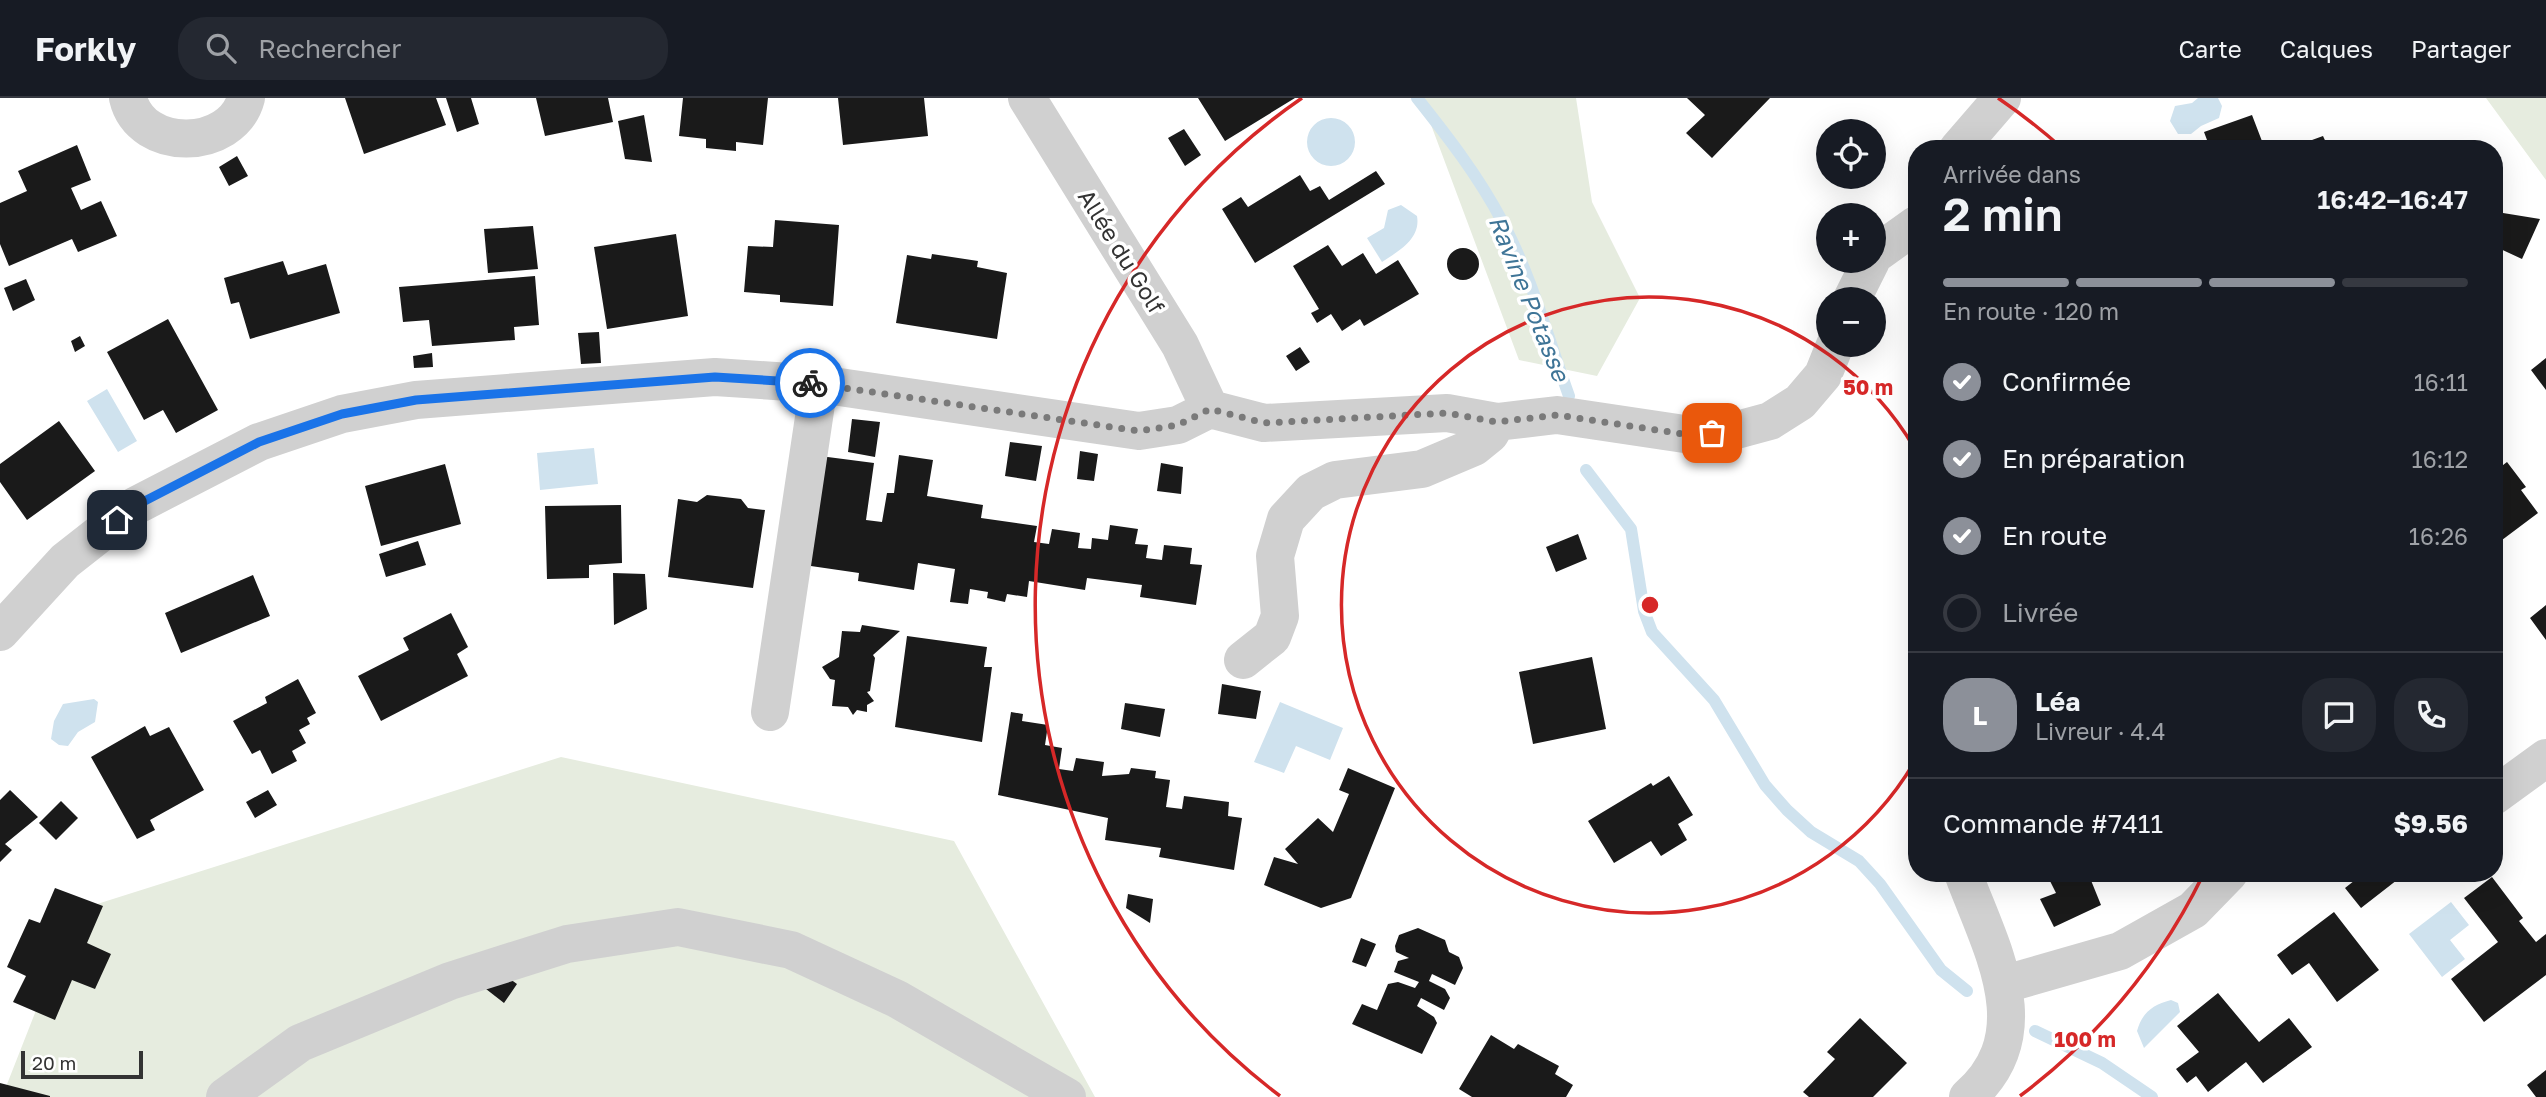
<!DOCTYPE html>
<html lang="fr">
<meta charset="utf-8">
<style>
:root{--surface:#171b24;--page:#242831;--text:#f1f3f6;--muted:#9ea1a6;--line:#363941;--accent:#8c9099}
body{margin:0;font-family:"Golos Text",sans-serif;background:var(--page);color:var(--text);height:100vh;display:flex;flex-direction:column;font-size:26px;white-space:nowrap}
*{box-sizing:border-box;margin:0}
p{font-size:23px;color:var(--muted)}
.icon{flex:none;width:38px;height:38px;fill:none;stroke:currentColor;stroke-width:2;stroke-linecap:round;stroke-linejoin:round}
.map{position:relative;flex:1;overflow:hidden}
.details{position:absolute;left:1908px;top:42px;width:595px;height:742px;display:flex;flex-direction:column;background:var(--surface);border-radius:28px;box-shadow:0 7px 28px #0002}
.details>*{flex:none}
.fabs{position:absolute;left:1816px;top:21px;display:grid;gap:14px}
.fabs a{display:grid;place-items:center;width:70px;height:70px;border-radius:50%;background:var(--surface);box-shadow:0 7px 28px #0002;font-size:35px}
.scale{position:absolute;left:21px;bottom:18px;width:122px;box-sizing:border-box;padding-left:7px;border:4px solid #333;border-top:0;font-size:19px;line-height:24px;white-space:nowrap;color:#333;-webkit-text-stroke:5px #fff;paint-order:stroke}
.pin{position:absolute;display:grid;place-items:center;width:60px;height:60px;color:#fff;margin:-30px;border-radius:14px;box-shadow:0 4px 10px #0006}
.courier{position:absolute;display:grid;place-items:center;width:70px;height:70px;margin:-35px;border:5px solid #1a73e8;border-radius:50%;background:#fff;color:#222;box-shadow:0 2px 9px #0007}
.summary em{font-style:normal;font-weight:600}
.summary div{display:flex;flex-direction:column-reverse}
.summary{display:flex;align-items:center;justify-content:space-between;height:119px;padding:0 35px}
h1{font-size:46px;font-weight:600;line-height:52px}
.bar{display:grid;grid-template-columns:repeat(4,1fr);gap:10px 7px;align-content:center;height:84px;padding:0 35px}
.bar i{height:9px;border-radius:5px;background:var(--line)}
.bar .active{background:var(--accent)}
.bar p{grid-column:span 4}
.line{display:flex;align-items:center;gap:18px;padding:0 35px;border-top:2px solid var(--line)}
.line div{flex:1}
.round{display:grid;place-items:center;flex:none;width:74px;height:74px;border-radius:28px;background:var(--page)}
ol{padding:0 35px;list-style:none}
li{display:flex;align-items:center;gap:21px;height:77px}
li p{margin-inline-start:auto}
li .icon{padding:7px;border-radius:50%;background:var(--accent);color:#fff;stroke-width:4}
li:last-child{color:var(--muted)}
li i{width:38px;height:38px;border:4px solid var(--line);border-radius:50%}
header{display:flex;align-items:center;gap:42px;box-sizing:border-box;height:98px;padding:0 35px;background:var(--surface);border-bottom:2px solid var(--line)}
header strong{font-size:33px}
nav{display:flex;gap:38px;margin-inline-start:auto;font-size:24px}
.search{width:490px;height:63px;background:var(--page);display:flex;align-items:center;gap:18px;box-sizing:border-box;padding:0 24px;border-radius:28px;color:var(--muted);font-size:26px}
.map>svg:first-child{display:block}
.green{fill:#e6ecdf}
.water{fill:#cfe2ee}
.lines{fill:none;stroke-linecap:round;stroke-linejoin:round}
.stream{stroke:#cfe2ee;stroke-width:12}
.building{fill:#1a1a1a}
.minor{stroke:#d0d0d0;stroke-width:38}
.done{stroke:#7a7a7a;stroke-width:7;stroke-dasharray:0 12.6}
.route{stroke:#1a73e8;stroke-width:9}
.ring{fill:none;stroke:#d62828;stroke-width:3.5}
.labels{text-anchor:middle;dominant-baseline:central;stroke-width:7;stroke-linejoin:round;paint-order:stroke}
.street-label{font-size:23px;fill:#333;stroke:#fff}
.water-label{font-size:24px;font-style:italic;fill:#3f7597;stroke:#fff}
.centre{fill:#d62828;stroke:#fff;stroke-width:3.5}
.ring-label{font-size:21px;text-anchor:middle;font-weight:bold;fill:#d62828;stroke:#fff;stroke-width:7;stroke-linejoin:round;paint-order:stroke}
</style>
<header>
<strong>Forkly</strong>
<div class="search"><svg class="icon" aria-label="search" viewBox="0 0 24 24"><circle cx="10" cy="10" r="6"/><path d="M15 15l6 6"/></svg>Rechercher</div>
<nav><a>Carte</a><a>Calques</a><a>Partager</a></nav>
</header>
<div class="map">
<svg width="2546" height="999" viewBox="0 0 2546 999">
<rect width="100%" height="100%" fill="#fff"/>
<path class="green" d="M1421 0H1576L1592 104 1640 200 1597 278 1519 262Z
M2486 0H2546V82Z
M561 659 954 743 1095 999H2L75 813Z"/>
<path class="water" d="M2198 0H2218L2222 8 2219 20 2201 28 2191 36H2178L2170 23 2175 8 2192 5Z
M1307 44a24 24 0 1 1 48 0a24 24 0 1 1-48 0Z
M1401 107 1417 118C1421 141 1399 153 1382 164L1367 140 1384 130 1388 112Z
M107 291 137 343 118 354 87 303Z
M594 350 598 386 540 392 537 355Z
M94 601 98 604 95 624 78 634 68 648 59 647 51 641 54 623 63 606Z
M1280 604 1343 630 1330 662 1296 648 1284 675 1254 664Z
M2451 804 2469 827 2450 842 2465 861 2442 879 2409 836Z
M2171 902 2178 905 2180 914 2144 950 2137 933C2142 915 2152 907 2171 902Z"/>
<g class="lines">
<path class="stream" d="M1417 0C1448 39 1479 79 1502 123 1531 177 1548 240 1569 298
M1586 372 1631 431 1644 513 1652 534 1714 602 1765 687 1787 712 1811 734 1859 763 1880 786 1941 872 1967 893
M2035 933 2102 965 2152 999"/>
</g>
<path class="building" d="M345 0H436L446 27 364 56Z
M446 0H471L479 26 457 34Z
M536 0H608L613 24 545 38Z
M683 0H768L763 47 736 44V53L706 50V41L679 38Z
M838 0H924L928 38 843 47Z
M1198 0H1295L1225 43Z
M1687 0H1770L1712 60 1686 35 1705 17Z
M644 17 652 64 625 61 618 23Z
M2252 17 2265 51H2185L2207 42 2204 34Z
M1184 31 1201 57 1185 68 1168 40Z
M2323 38 2329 51H2291L2290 50Z
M77 47 91 82 71 90 81 112 101 103 117 138 78 154 72 141 9 168 0 146V105L27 93 18 73Z
M237 58 248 78 229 88 219 69Z
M1376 73 1385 86 1255 165 1222 111 1241 99 1248 109 1300 77 1310 93 1320 88 1329 102Z
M2503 115 2540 121 2522 161 2494 148V136Z
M775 122 839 127 833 208 780 204V197L744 194 748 148 773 149Z
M533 128 538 171 488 175 484 131Z
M676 136 688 218 607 231 594 149Z
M1328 147 1342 168 1363 155 1376 176 1398 162 1419 196 1364 228 1360 221 1342 233 1331 216 1317 225 1311 215 1319 211 1293 168Z
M1447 166a16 16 0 1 1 32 0a16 16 0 1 1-32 0Z
M932 156 978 163 977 169 1007 175 997 241 896 225 907 157 931 161Z
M283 163 288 177 326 166 340 215 250 241 239 204 231 206 224 180Z
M535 178 539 227 514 229 515 242 432 248 429 222 403 224 399 189Z
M26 181 35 202 13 213 4 190Z
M168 221 218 312 176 335 163 312 144 322 107 254Z
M599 234 601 265 581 266 578 235Z
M80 238 85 248 75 254 71 243Z
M1300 249 1310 264 1296 273 1286 258Z
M432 255 433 269 414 270 413 258Z
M2546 260V292L2531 272Z
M852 321 880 324 875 359 848 354Z
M59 323 95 373 27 422 0 384V366Z
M1010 344 1042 348 1036 383 1005 378Z
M1080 353 1098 356 1094 383 1077 381Z
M899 357 933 362 927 398 983 407 981 420 1037 428 1034 444 1049 446 1052 431 1080 435 1078 450 1091 451 1092 440 1108 442 1110 427 1138 431 1135 446 1148 447 1146 460 1162 462 1164 447 1192 450 1190 466 1202 467 1196 507 1140 499 1142 487 1087 480 1085 492 1029 483 1027 499 1007 496 1005 504 987 500 988 494 970 491 968 506 950 504 955 471 918 465 914 492 858 483 859 475 804 467 820 358 874 365 866 422 882 424 887 395H894Z
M2507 364 2526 389 2521 392 2538 415 2494 448V374Z
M1161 365 1183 369 1181 396 1157 393Z
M445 366 461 426 381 448 365 388Z
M707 397 741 401 748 410 765 412 753 490 668 479 678 401 697 404Z
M621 407 622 465 589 467V480L547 481 545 408Z
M1578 436 1587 461 1556 474 1546 449Z
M418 443 426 467 386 479 379 456Z
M613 475 645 476 647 511 614 527Z
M253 477 270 518 181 555 165 515Z
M2546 507V542L2530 520Z
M451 515 468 549 457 556 468 578 381 623 358 578 409 552 403 540Z
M862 527 900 533 873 557 875 560 870 593 867 594 874 603 867 607V614L857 612 853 617 848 609 832 608 835 582 830 581 822 569 839 559 842 533 860 534Z
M907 538 987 549 984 569H992L982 644 895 629Z
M1592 559 1606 631 1533 646 1519 574Z
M298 581 316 615 307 620 310 626 299 632 306 645 292 653 297 663 272 676 260 652 252 656 233 623 267 605 265 599Z
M1222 586 1261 593 1256 621 1218 616Z
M1125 605 1165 611 1160 639 1121 631Z
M1011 614 1023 616 1022 623 1048 627 1045 647 1062 650 1059 671 1073 673 1076 660 1104 664 1102 678 1129 676 1131 670 1156 673 1155 680 1170 682 1166 709 1182 711 1184 698 1229 704 1228 718 1242 720 1234 772 1159 759 1161 750 1105 742 1108 720 998 697Z
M145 628 150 638 169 629 204 692 150 722 155 732 137 741 91 659Z
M1348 670 1395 690 1351 800 1321 810 1264 787 1274 759 1298 766 1285 751 1318 720 1333 734 1349 696 1339 692Z
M1669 678 1693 717 1678 726 1687 742 1661 758 1651 743 1614 765 1588 723 1651 685 1653 688Z
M10 692 38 719 5 746 12 752 0 764V702Z
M268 692 277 707 255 720 246 704Z
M61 703 78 720 56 742 39 725Z
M2050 775H2088L2101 807 2054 829 2040 801 2056 795 2047 777Z
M2364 775H2406L2361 810 2345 790Z
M2492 779 2523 820 2519 823 2536 844 2546 836V877L2484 924 2451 881 2498 844 2464 800Z
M55 790 103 808 87 845 111 856 95 891 72 882 55 922 13 904 26 878 7 869 29 821 40 825Z
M1128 796 1153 801 1150 825 1126 810Z
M2334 814 2379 872 2337 904 2309 865 2292 877 2277 857Z
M1418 830 1445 842 1449 854 1459 859 1463 870 1455 887 1432 876 1429 883 1445 891 1450 900 1444 912 1421 900 1417 908 1434 919 1437 925 1422 956 1352 926 1362 906 1377 912 1388 886 1398 884 1415 890 1419 884 1394 874 1398 863 1409 860 1396 854 1395 848 1399 837Z
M1361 840 1376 846 1366 869 1352 864Z
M499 873 517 886 504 905 486 891Z
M2218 895 2259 944 2289 920 2312 949 2263 985 2246 964 2208 994 2196 978 2187 985 2176 971 2199 954 2177 928Z
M1860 920 1907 965 1873 999H1809L1803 994 1835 961 1827 954Z
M1491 937 1514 951 1518 946 1559 968 1555 976 1573 987 1566 999H1472L1459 991Z
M2546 972V999H2536L2527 987Z
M0 985 50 998V999H0Z"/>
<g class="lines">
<path class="minor" d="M128 0C141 55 232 53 246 0
M1027 0 1180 247 1210 311 1264 325 1447 315 1497 324
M1958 51 2002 0
M1874 157 1916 127
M1852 201 1871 163
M0 534 65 463 135 408 259 344 342 316 416 302 715 279 819 286 1139 333 1178 327 1210 311
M1243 562 1272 539 1280 518 1275 458 1286 421 1311 394 1335 382 1422 371 1474 349 1490 336 1497 324 1557 317 1691 337 1733 333 1770 323 1800 304 1823 277 1835 247
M770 614 819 286
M2494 698 2546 660
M1963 775C1990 849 2042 935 1968 999
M2005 886 2120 853 2193 812 2229 775
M225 999 300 945 450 883 567 846 678 829 791 852 897 901 1067 999"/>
</g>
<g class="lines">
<path class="done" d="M810 285 1139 333 1178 327 1210 311 1264 325 1447 315 1497 324 1557 317 1690 337 1712 335"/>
<path class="route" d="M117 422 135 408 259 344 342 316 416 302 715 279 810 285"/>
</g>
<g class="ring">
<path d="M1915 663A308 308 0 1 1 1915 351"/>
<path d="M2203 777A615 615 0 0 1 2020 998M1280 998A615 615 0 0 1 1302 0M1998 0A615 615 0 0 1 2062 50"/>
</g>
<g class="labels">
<g class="street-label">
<text transform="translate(1122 153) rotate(58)">Allée du Golf</text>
</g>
<g class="water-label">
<text transform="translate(1530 200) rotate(68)">Ravine Potasse</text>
</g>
</g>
<circle cx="1650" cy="507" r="10" class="centre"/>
<g class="ring-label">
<text x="1868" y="297">50 m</text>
<text x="2085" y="949">100 m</text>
</g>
</svg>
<div class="fabs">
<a><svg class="icon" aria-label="locate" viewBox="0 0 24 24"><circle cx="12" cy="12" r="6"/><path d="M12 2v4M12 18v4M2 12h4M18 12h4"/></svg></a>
<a>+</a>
<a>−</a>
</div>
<div class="scale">20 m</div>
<div class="pin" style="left:1712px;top:335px;background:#ea580c"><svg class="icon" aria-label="bag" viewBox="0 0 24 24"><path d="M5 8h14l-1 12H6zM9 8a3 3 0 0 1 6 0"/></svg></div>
<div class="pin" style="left:117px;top:422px;background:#1f2937"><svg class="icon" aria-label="home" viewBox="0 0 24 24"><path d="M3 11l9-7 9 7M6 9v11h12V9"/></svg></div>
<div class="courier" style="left:810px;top:285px"><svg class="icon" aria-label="bike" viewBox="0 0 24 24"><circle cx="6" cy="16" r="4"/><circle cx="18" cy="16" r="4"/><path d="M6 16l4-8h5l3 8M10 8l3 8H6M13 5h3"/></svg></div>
<section class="details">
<div class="summary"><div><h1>2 min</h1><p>Arrivée dans</p></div><em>16:42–16:47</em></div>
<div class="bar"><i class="active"></i><i class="active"></i><i class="active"></i><i></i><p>En route · 120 m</p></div>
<ol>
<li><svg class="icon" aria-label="check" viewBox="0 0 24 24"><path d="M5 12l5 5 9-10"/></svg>Confirmée<p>16:11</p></li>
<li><svg class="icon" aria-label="check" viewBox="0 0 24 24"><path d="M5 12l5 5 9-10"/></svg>En préparation<p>16:12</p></li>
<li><svg class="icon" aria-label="check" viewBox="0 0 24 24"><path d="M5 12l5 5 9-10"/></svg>En route<p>16:26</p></li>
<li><i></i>Livrée</li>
</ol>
<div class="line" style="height:126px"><b class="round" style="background:var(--accent);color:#fff">L</b><div><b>Léa</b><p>Livreur · 4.4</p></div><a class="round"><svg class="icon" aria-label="chat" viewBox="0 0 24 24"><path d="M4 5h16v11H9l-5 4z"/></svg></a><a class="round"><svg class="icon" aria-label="phone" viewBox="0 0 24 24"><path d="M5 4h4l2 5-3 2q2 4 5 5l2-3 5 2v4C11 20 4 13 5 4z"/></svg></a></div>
<div class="line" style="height:91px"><div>Commande #7411</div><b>$9.56</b></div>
</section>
</div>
